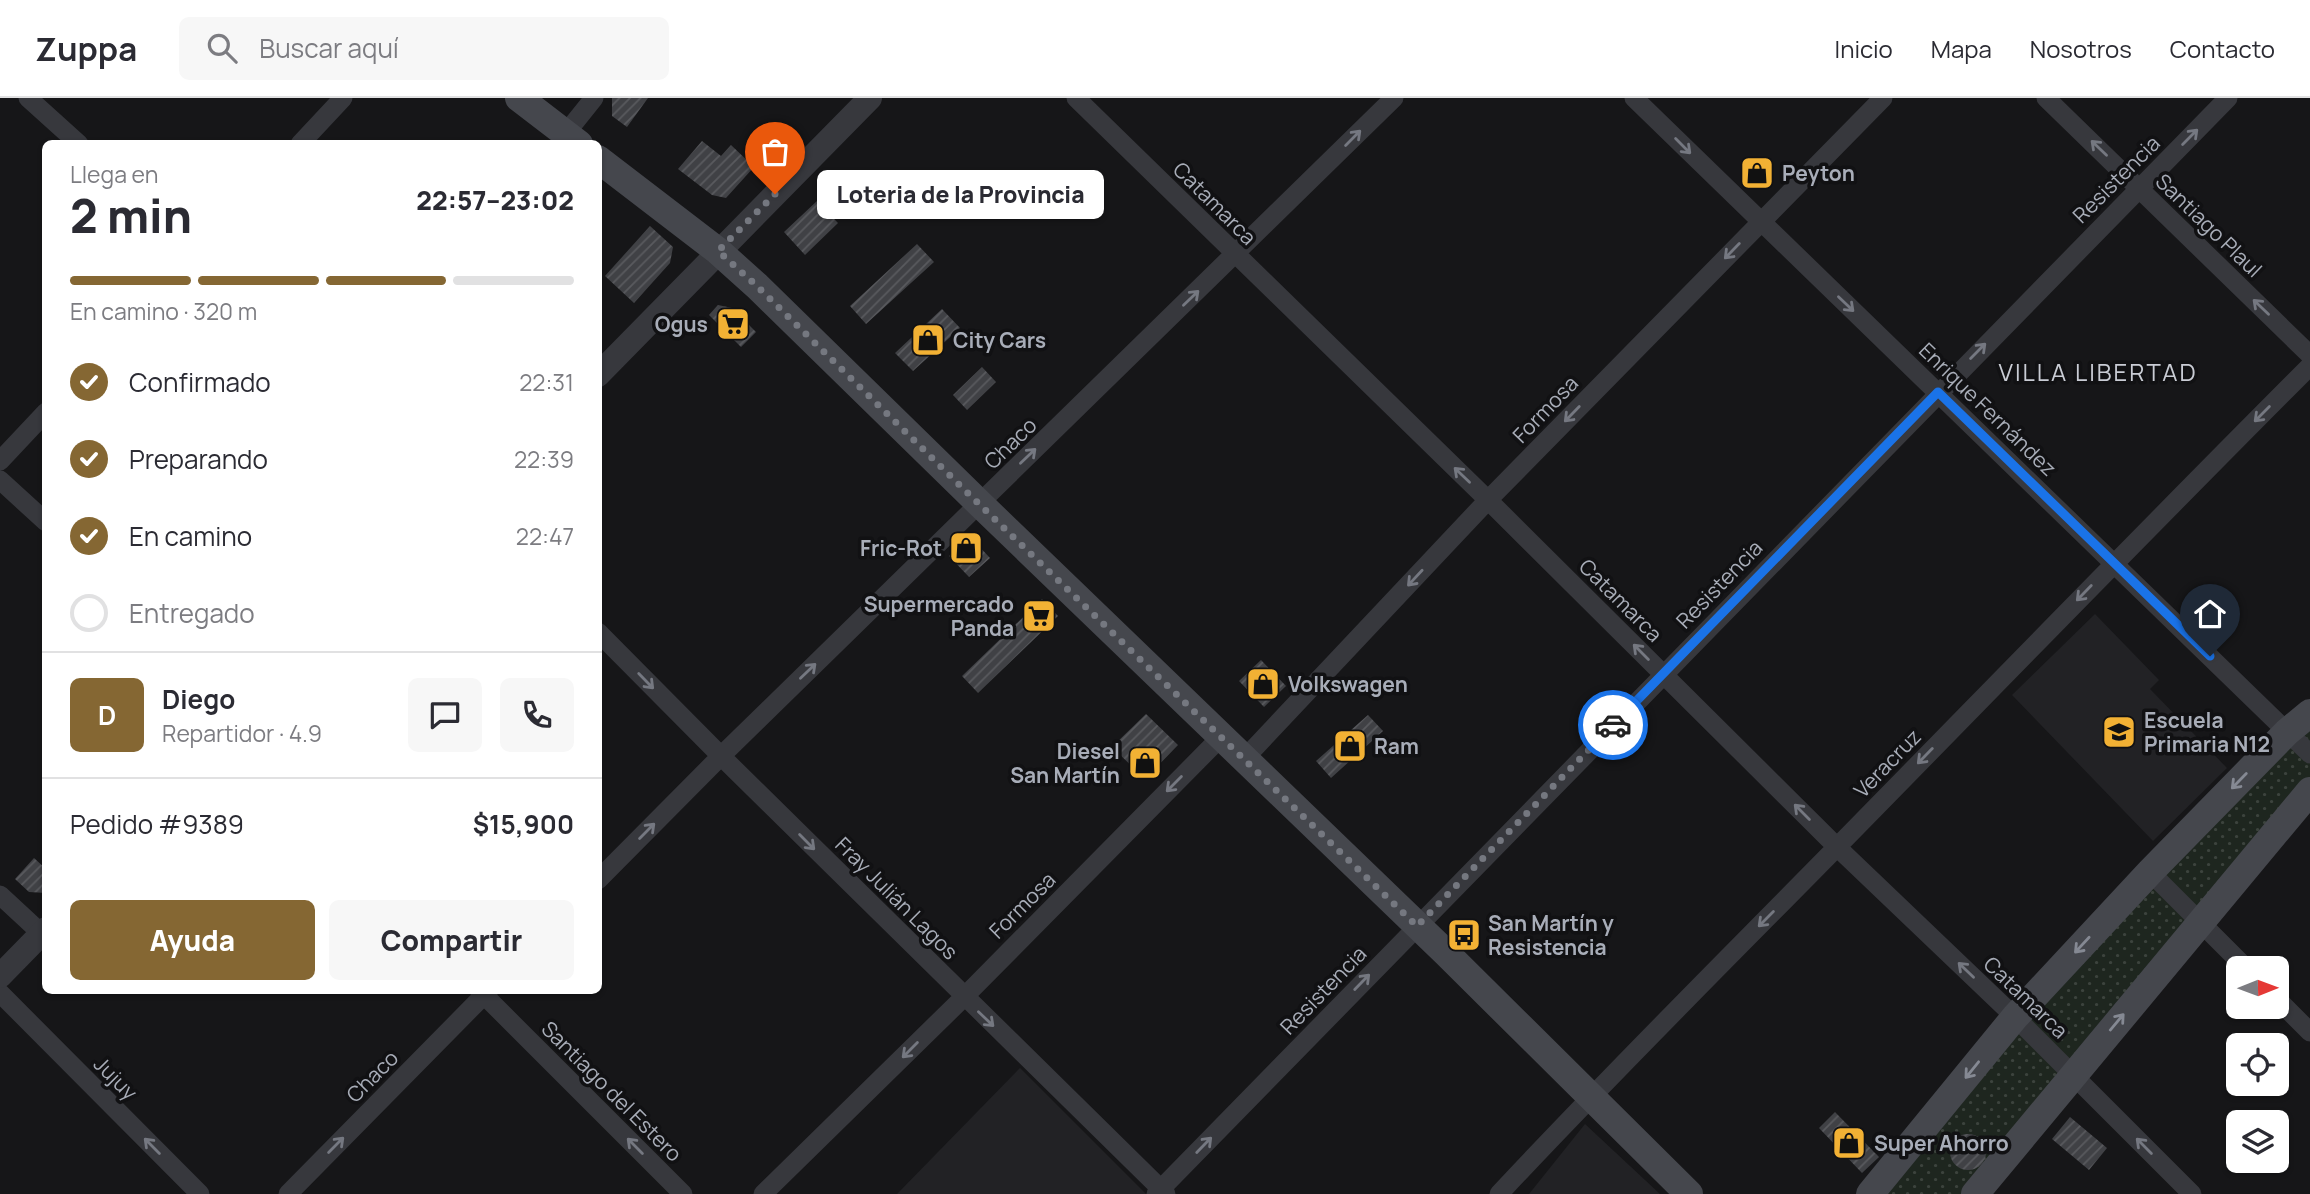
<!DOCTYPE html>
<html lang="es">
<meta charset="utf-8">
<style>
:root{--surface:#fff;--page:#f7f7f7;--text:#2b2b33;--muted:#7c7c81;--line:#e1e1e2;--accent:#856733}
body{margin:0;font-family:Manrope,sans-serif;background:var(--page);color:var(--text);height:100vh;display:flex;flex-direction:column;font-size:26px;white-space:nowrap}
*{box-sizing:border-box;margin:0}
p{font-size:23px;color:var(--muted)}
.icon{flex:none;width:38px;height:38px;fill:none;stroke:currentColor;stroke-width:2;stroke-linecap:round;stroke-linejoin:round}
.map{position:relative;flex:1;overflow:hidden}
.drawer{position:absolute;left:42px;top:42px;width:560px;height:854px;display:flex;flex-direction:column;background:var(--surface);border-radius:10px;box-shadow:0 2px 5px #0004}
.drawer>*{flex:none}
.needle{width:46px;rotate:89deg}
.controls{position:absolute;left:2226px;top:858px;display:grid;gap:14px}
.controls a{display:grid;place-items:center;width:63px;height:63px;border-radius:10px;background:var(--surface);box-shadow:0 2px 5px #0004;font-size:35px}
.pin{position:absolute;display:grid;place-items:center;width:60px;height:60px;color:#fff;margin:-72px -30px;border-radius:50% 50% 50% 0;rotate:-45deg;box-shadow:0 0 7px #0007}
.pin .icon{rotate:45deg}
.courier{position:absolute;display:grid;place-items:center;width:70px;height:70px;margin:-35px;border:5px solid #1a73e8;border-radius:50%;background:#fff;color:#222;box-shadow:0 2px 9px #0007}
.bubble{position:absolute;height:49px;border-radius:10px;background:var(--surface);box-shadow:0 2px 5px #0004;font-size:23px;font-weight:800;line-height:49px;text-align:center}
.overview em{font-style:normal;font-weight:800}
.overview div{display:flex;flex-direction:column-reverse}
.overview{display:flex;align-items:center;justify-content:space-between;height:119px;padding:0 28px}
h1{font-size:46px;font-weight:800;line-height:52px}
.bar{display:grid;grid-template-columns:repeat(4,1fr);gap:10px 7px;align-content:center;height:84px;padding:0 28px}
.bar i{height:9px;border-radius:5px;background:var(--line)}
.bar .active{background:var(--accent)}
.bar p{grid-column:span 4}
.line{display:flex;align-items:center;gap:18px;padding:0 28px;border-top:2px solid var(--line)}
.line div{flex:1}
.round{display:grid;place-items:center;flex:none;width:74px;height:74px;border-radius:10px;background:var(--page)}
ol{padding:0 28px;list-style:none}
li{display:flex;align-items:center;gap:21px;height:77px}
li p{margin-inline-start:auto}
li .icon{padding:7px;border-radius:50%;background:var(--accent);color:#fff;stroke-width:4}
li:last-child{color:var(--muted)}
li i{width:38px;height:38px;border:4px solid var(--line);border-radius:50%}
.button{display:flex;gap:14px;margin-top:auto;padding:14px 28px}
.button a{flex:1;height:80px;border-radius:10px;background:var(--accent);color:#fff;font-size:28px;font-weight:800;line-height:80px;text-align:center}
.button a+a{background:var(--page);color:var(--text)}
header{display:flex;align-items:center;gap:42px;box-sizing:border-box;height:98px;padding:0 35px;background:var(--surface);border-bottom:2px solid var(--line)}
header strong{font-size:33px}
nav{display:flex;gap:38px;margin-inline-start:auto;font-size:24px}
.search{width:490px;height:63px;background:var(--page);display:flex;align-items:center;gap:18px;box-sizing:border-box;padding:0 24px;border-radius:10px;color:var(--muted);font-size:26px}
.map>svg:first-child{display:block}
.built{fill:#222225}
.park{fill:url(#park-dots)}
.building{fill:url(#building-hatch)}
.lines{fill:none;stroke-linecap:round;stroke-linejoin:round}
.minor{stroke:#37383d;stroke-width:19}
.tertiary{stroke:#37383d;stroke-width:24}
.secondary{stroke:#45474d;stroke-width:28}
.oneway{stroke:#757881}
.oneway2{stroke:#858993}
.done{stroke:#757880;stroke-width:7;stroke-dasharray:0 12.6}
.route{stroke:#1a73e8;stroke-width:9}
.labels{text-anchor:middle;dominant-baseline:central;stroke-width:7;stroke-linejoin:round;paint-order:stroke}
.poi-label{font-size:21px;font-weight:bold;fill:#a8adb8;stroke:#111113;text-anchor:start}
.street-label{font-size:21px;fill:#a8adb8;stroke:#111113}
.quarter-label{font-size:24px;letter-spacing:2px;fill:#c9ccd4;stroke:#111113}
</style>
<header>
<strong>Zuppa</strong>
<div class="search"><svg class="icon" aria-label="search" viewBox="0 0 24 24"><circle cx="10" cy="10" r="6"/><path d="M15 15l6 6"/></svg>Buscar aquí</div>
<nav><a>Inicio</a><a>Mapa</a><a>Nosotros</a><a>Contacto</a></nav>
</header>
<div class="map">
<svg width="2310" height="1096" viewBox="0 0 2310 1096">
<defs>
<pattern id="park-dots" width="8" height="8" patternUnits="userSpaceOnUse" patternTransform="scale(1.75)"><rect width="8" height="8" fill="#1e261f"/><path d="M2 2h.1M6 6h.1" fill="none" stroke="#3c433d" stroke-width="1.8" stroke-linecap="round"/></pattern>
<pattern id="building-hatch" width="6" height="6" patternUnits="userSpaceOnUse" patternTransform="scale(1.75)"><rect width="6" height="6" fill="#404145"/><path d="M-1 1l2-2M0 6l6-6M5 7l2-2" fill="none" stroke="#595a5e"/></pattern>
</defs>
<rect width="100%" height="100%" fill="#161618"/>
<path class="built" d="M2095 516 2159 582 2150 591 2227 670 2153 743 2012 597Z
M1020 970 1146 1096H897Z
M1585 1026 1660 1096H1529Z"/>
<path class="park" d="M2310 615V693L1975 1096H1870Z"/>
<path class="building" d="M612 0H648L627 29 612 18Z
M702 43 721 58 731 47 754 69 726 100 712 97 678 71Z
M817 103 838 125 805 157 784 134Z
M650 128 673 149 670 165 634 205 605 178Z
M917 146 934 164 866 226 850 208Z
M718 207 732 210 756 234 741 249 709 217Z
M942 211 960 230 913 273 895 255Z
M982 269 996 284 967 312 953 297Z
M975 444 990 460 969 479 949 458 962 446Z
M1042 501 1058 518 978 595 962 578Z
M1261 562 1286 588 1264 609 1239 583Z
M1146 616 1178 647 1145 681 1112 649Z
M1368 617 1383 633 1331 680 1316 663Z
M34 760 46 771V795L29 794 15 781Z
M1835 1014 1879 1059 1862 1075 1819 1030Z
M2070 1019 2107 1050 2089 1072 2052 1041Z
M1950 1054a18 18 0 1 1 36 0a18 18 0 1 1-36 0Z"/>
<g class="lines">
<path class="minor" d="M28 0 79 46
M1076 0 1488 402 1837 749 2015 919 2192 1096
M1634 0 2310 656
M2046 0 2310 257
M566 35 594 0
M300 46 343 0
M0 363 46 314
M0 382 46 424
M598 534 721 658 1166 1096
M1245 660 1488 402 1883 0
M2150 774 2246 870
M598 782 721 658 1394 0
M0 797 41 835
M479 892 683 1096
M0 895 200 1096
M2277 901 2310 934
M288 1096 489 892
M763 1096 964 899 1222 638
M1156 1096 2228 0
M1499 1096C1609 978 1723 865 1836 750 1994 589 2151 427 2310 268"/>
<path class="tertiary" d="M598 277 870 0
M0 878 46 831"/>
<path class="secondary" d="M519 0 579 46
M598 61 718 153 757 188 980 406 1446 855 1689 1096
M1870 1096 2015 919 2150 774 2287 634 2310 615
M1975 1096 2310 693"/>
</g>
<defs><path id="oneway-shaft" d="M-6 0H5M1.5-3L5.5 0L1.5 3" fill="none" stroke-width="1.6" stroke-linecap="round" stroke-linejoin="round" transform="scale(1.75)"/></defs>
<g class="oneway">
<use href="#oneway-shaft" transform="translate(2190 39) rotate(-45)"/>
<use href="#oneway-shaft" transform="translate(1353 40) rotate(-45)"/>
<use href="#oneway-shaft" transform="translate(1683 48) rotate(45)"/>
<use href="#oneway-shaft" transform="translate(2099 50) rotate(-136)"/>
<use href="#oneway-shaft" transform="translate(1732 153) rotate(134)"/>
<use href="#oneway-shaft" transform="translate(1191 200) rotate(-44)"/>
<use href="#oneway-shaft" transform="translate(1846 206) rotate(44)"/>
<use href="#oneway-shaft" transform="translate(2261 209) rotate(-136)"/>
<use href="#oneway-shaft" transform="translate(1978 253) rotate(-45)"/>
<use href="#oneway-shaft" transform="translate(1572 316) rotate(134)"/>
<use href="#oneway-shaft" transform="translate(2262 316) rotate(135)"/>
<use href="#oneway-shaft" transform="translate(1028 358) rotate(-44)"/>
<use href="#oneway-shaft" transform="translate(1462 377) rotate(-136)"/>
<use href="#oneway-shaft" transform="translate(1415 480) rotate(133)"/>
<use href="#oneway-shaft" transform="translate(2084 495) rotate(134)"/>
<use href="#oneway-shaft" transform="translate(1641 554) rotate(-135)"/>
<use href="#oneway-shaft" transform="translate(808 573) rotate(-44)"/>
<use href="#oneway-shaft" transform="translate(646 583) rotate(46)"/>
<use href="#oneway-shaft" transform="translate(1925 658) rotate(134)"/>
<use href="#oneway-shaft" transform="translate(1174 686) rotate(135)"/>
<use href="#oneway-shaft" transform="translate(1802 714) rotate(-135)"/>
<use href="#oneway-shaft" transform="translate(647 733) rotate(-45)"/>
<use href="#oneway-shaft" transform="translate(807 744) rotate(45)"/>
<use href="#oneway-shaft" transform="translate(1766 821) rotate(135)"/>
<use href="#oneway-shaft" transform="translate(1966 872) rotate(-136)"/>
<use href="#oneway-shaft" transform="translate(1362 884) rotate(-46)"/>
<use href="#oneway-shaft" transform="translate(986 921) rotate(44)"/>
<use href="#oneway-shaft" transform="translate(910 952) rotate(135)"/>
<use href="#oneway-shaft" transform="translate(336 1047) rotate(-45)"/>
<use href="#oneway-shaft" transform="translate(1204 1047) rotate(-46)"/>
<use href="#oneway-shaft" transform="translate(152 1048) rotate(-135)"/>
<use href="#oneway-shaft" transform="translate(635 1048) rotate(-135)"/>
<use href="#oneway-shaft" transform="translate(2144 1048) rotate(-135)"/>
</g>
<g class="oneway2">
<use href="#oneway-shaft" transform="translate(2239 683) rotate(134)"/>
<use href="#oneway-shaft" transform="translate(2082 847) rotate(133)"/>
<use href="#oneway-shaft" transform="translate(2117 924) rotate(-50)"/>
<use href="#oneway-shaft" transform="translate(1972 972) rotate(129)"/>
</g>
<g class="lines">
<path class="done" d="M775 96 718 153 757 188 979 406 1417 828 1613 627"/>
<path class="route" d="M1613 627 1938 294 2210 558"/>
</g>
<defs>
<symbol id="shop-square" viewBox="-11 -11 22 22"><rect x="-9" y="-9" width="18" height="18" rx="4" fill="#f2b134" stroke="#111113"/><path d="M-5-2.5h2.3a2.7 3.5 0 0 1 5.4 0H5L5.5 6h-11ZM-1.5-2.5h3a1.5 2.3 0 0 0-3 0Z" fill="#111"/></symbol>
<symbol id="supermarket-square" viewBox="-11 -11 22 22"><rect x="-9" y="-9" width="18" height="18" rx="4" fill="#f2b134" stroke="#111113"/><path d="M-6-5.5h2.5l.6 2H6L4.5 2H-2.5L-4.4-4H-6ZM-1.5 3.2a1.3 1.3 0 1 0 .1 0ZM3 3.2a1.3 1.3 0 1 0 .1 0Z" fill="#111"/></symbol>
<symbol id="school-square" viewBox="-11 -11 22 22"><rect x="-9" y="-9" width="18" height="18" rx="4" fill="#f2b134" stroke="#111113"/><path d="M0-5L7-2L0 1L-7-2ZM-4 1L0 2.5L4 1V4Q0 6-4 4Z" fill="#111"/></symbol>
<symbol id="bus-square" viewBox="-11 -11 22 22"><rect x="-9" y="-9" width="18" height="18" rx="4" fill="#f2b134" stroke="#111113"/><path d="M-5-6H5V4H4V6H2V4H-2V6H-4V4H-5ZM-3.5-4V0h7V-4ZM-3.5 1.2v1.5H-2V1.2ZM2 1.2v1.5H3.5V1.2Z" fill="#111"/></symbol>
</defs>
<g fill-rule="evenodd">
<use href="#shop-square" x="1738" y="56" width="38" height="38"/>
<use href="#supermarket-square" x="714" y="207" width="38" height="38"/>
<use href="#shop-square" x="909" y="223" width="38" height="38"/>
<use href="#shop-square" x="947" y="431" width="38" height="38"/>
<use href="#supermarket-square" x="1020" y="499" width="38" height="38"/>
<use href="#shop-square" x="1244" y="567" width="38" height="38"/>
<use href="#school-square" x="2100" y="615" width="38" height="38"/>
<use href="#shop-square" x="1331" y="629" width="38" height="38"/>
<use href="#shop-square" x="1126" y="646" width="38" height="38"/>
<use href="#bus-square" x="1445" y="818" width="38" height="38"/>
<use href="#shop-square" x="1830" y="1026" width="38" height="38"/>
</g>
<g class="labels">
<g class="poi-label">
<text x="1782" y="75">Peyton</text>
<text x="708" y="226" text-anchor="end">Ogus</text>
<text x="953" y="242">City Cars</text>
<text x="942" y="450" text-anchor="end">Fric-Rot</text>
<text x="1014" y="506" text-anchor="end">Supermercado<tspan x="1014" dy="24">Panda</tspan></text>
<text x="1288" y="586">Volkswagen</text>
<text x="2144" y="622">Escuela<tspan x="2144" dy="24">Primaria N12</tspan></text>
<text x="1374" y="648">Ram</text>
<text x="1120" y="653" text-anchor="end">Diesel<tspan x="1120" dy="24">San Martín</tspan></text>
<text x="1488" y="825">San Martín y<tspan x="1488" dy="24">Resistencia</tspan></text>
<text x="1874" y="1045">Super Ahorro</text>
</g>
<g class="street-label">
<text transform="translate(2116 81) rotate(-45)">Resistencia</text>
<text transform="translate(1215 105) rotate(45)">Catamarca</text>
<text transform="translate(2209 127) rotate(44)">Santiago Plaul</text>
<text transform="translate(1545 311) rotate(-46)">Formosa</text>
<text transform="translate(1988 311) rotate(44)">Enrique Fernández</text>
<text transform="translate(1010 345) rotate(-44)">Chaco</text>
<text transform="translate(1719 486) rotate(-46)">Resistencia</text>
<text transform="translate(1621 502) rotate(45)">Catamarca</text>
<text transform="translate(1887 665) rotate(-46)">Veracruz</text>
<text transform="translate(897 800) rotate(45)">Fray Julián Lagos</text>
<text transform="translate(1022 807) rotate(-45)">Formosa</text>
<text transform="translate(1323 892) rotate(-46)">Resistencia</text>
<text transform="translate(2026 899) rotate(44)">Catamarca</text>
<text transform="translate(372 978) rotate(-45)">Chaco</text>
<text transform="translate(116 980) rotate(45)">Jujuy</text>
<text transform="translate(612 993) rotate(45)">Santiago del Estero</text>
</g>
<g class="quarter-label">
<text x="2098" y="273">VILLA LIBERTAD</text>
</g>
</g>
</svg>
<div class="controls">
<a><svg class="needle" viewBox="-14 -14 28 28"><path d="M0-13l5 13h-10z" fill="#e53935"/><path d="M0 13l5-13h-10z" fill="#7c7c81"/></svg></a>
<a><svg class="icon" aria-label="locate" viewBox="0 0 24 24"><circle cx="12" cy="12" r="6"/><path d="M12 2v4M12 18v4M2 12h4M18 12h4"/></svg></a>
<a><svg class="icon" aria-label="layers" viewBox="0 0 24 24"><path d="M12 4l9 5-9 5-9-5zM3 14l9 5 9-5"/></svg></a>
</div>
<div class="pin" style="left:775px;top:96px;background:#ea580c"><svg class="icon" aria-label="bag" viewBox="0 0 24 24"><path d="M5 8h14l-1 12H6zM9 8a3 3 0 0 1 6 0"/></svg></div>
<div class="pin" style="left:2210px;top:558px;background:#1f2937"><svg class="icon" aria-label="home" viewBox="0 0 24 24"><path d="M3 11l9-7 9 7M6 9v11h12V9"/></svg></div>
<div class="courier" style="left:1613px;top:627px"><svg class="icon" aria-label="car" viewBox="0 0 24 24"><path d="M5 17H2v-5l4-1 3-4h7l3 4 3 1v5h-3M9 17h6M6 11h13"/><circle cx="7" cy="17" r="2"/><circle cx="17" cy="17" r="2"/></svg></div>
<div class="bubble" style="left:817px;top:72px;width:287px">Loteria de la Provincia</div>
<section class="drawer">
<div class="overview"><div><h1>2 min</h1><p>Llega en</p></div><em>22:57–23:02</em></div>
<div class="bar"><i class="active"></i><i class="active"></i><i class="active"></i><i></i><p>En camino · 320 m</p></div>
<ol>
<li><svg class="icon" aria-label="check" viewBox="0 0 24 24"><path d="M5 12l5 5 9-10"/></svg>Confirmado<p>22:31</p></li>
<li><svg class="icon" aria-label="check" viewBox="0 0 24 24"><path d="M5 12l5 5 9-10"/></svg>Preparando<p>22:39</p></li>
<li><svg class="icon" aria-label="check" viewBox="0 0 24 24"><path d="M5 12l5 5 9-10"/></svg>En camino<p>22:47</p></li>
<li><i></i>Entregado</li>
</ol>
<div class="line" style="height:126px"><b class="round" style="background:var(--accent);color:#fff">D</b><div><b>Diego</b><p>Repartidor · 4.9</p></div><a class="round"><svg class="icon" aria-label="chat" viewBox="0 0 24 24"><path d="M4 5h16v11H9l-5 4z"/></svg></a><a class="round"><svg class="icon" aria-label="phone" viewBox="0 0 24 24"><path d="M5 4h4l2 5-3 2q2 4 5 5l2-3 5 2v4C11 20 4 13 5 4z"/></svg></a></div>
<div class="line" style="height:91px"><div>Pedido #9389</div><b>$15,900</b></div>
<div class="button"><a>Ayuda</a><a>Compartir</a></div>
</section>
</div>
